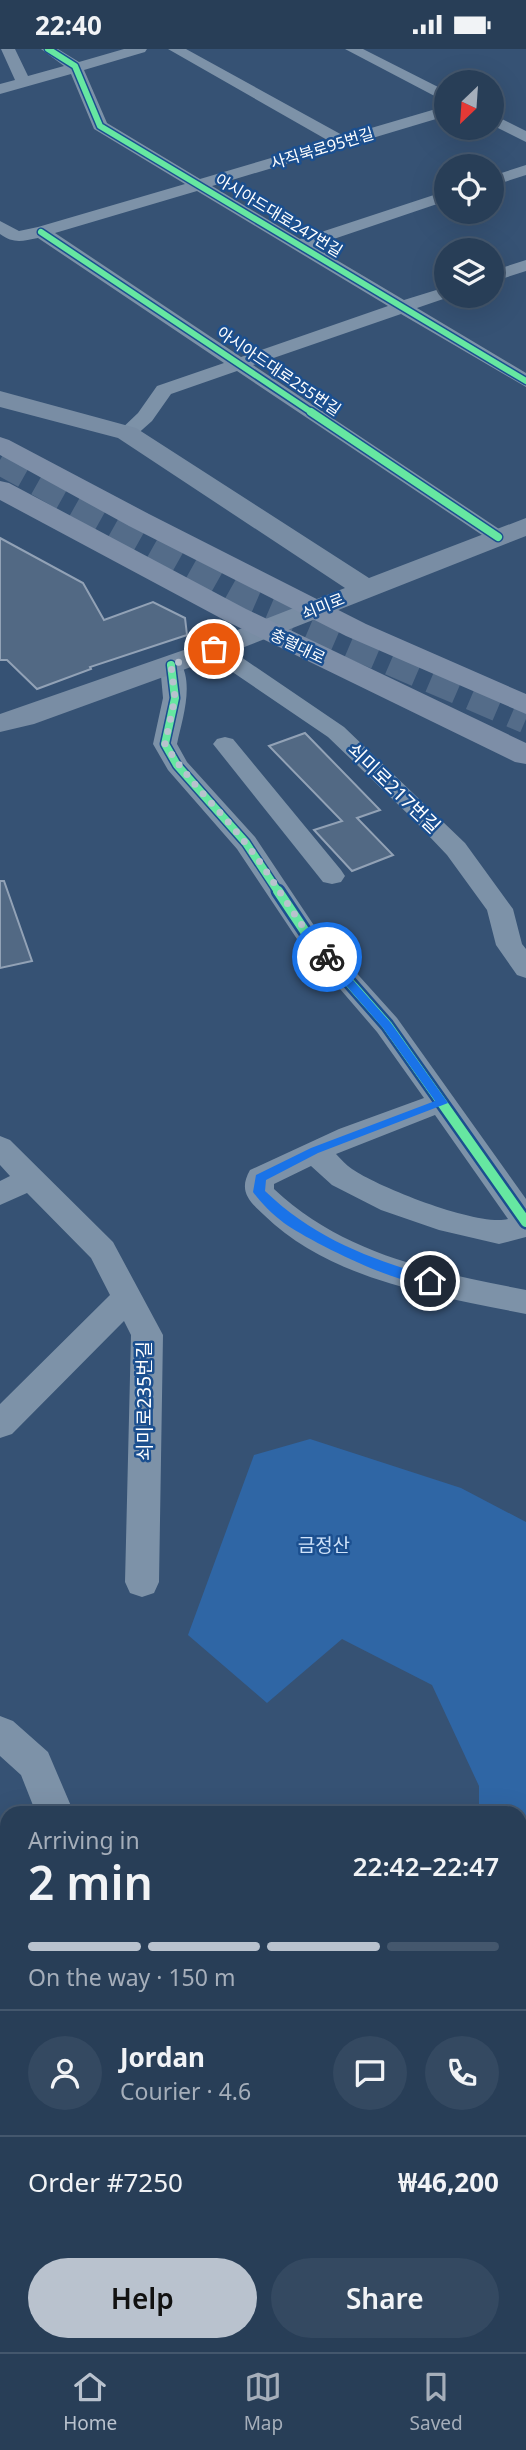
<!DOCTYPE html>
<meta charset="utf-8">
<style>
:root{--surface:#283e57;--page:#344961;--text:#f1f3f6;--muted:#a5aeba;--line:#44576d;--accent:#b9c2ce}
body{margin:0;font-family:"Noto Sans","Noto Sans KR",sans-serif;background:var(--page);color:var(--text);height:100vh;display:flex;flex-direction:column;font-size:26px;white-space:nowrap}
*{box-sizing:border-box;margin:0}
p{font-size:23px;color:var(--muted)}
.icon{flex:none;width:38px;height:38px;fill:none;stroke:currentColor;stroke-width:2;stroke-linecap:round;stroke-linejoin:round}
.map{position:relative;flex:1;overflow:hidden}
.drawer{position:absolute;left:0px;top:1757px;width:527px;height:546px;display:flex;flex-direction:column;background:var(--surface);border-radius:21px 21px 0 0;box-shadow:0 7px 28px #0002,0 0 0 2px var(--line)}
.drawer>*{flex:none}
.needle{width:46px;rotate:205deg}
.fabs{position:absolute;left:434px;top:21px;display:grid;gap:14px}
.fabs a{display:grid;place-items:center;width:70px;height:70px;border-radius:50%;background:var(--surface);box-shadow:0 7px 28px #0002,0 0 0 2px var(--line);font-size:35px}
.pin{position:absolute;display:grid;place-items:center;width:60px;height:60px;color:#fff;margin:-30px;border:4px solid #fff;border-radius:50%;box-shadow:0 2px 7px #0007}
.courier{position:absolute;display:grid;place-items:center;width:70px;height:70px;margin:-35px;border:5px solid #1a73e8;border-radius:50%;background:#fff;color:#222;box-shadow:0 2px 9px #0007}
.summary em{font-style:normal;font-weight:600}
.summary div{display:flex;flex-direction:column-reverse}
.summary{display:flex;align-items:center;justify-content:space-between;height:119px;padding:0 28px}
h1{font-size:46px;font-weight:600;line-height:52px}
.bar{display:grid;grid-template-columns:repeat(4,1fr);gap:10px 7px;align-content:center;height:84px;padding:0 28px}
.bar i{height:9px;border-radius:5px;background:var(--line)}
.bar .selected{background:var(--accent)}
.bar p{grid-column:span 4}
.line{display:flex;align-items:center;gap:18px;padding:0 28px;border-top:2px solid var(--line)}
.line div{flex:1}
.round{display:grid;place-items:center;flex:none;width:74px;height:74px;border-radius:37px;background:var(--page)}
.button{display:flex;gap:14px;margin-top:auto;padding:14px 28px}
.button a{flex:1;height:80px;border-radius:42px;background:var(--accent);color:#111;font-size:28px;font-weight:600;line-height:80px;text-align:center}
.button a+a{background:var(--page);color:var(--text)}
.status{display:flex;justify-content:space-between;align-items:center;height:49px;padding:0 35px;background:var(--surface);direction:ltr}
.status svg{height:19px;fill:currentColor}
.tab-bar{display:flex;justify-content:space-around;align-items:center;height:98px;border-top:2px solid var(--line);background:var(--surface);font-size:19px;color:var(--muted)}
.tab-bar a{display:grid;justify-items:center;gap:4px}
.tab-bar .selected{color:var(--accent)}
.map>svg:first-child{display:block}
.green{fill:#2f66a5}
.building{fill:#526984;stroke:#92a2b6;stroke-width:2}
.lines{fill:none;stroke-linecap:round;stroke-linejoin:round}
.highway-tunnel{stroke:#546c89;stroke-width:29;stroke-dasharray:29 15;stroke-linecap:butt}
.street{fill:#7d92a8;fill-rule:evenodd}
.secondary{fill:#798da4;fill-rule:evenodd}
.primary{fill:#7d8ea7;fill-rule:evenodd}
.cycleway-far2-casing{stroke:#1b4f8f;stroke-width:9}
.cycleway-far1-casing{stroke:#1b4f8f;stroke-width:11}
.cycleway-casing{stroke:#1b4f8f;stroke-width:15}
.cycleway-far2{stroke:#66e7a1;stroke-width:6}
.cycleway-far1{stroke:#66e7a1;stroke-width:8}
.cycleway{stroke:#66e7a1;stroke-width:10}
.route{fill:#1a73e8}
.done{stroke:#b9c2ce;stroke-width:7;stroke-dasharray:0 12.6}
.labels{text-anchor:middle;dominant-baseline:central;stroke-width:5;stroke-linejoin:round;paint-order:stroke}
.far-street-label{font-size:16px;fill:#fff;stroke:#1b4f8f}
.street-label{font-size:19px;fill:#fff;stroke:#1b4f8f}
.park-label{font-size:19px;fill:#cfe3fa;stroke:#1b4f8f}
</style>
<div class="status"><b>22:40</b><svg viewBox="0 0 49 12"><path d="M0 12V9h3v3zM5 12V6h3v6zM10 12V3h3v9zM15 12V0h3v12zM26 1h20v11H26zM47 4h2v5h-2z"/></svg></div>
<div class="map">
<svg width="526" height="2303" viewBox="0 0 526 2303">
<rect width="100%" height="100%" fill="#365274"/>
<path class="green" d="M310 1390 461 1439 526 1473V2303H446L442 2298 520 2296V1764H479V1737L432 1636 342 1590 267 1654 188 1586 254 1406Z"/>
<path class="building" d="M0 489 83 534 104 571 153 553 185 569 187 586 90 618 91 620 37 640 7 611H0Z
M305 684 380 761 357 769 393 806 352 822 314 781 342 772 269 697Z
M0 832H4L32 912 0 919Z"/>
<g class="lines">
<path class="highway-tunnel" d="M0 411 251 552 526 670"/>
<path class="street" d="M1 0H15L28 27 64 17 41 0H58L79 13 124 0H147L145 3 84 21 107 74 200 130 329 92 168 0H186L344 87 446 57V67L212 137 300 190 446 142V152L313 197 404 251 446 238V247H452L417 259 526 324V338L401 265 253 316 505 484 509 488 505 492H491L237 322 171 345 152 372 134 388H120L117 384 138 364 157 337 224 314 38 189C22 192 14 195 0 185V172L19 182 38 178 185 135 94 80 71 25 0 45V35L15 31ZM197 142 388 257 241 308 55 184Z
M345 0H363L446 42V53Z
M492 65 526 82V93L492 76Z
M526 116V126L492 137V127Z
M526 211V222L492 233V222Z
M214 593 222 595 344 678 465 794 513 860 522 895 526 900V929L517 926 496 896 487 861 447 806 410 767 328 688 206 605 203 600 206 595Z
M171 609 179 611C195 634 182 671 177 695L187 713 255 788 315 878 397 969 526 1150V1188L499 1195 439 1181 381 1161 332 1136 311 1117 274 1135V1140C344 1206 435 1223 526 1241V1265C438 1247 331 1232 264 1166 249 1152 238 1142 250 1121L339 1080 424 1049 377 983 297 890 237 800 168 721 153 695 163 649 160 616 163 611ZM435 1066 508 1170C478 1178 378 1138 352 1120 346 1116 341 1110 336 1105Z
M225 688 233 690 341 821 345 827 341 833 332 835 323 833 217 700 213 695 217 690Z
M0 1087 10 1091 113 1193 163 1286 159 1533 154 1544 142 1548 130 1544 125 1533 131 1286 124 1272 12 1385 0 1389V1355L110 1246 91 1209 27 1144 0 1156V1132L10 1127 0 1116Z
M0 1667 13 1672 48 1703 74 1764H36L21 1726 0 1707Z
M520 1775 526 1777V1814L520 1812Z
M7 2081V2125L0 2128V2084Z"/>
<path class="secondary" d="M0 342 136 379 369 529 526 469V487L224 606 34 675 0 683V665L204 594 345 539 118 389 0 358Z"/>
<path class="primary" d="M0 388 9 391 149 465 366 575 526 645V665L346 587 129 477 0 406Z
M0 432 9 434 246 560 526 694V715L515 713 226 572 0 451Z"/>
<defs>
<path id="cycleway-far2" d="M48 0 75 17 100 77 526 332
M41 183 314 365"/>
<path id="cycleway-far1" d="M311 363 498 488
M171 616 175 649 165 695 177 716 246 794 279 844"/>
<path id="cycleway" d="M278 842 306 884 387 976 526 1173"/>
</defs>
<use href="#cycleway-far2" class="cycleway-far2-casing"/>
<use href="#cycleway-far1" class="cycleway-far1-casing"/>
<use href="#cycleway" class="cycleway-casing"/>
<use href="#cycleway-far2" class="cycleway-far2"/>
<use href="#cycleway-far1" class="cycleway-far1"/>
<use href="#cycleway" class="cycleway"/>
</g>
<path class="route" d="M323 905H330L391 974 448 1054 318 1104 266 1131 265 1142C315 1190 369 1209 434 1229V1235C406 1241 309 1192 284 1174 273 1166 261 1154 253 1143L256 1126 311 1099 435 1052 383 979 323 910Z"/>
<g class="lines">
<path class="done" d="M214 600 171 616 175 649 165 695C187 731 218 759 244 792 274 829 295 872 327 908"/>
</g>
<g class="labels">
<g class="far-street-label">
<text transform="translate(322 99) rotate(-17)">사직북로95번길</text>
<text transform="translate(279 166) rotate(31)">아시아드대로247번길</text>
<text transform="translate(279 322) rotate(34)">아시아드대로255번길</text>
<text transform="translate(323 557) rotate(-22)">쇠미로</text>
<text transform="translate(298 597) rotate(26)">충렬대로</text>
</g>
<g class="street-label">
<text transform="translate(394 739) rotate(44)">쇠미로217번길</text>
<text transform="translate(144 1352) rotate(-90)">쇠미로235번길</text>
</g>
<g class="park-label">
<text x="324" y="1496">금정산</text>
</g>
</g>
</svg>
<div class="fabs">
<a><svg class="needle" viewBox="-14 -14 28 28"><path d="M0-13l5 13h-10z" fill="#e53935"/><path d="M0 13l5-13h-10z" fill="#a5aeba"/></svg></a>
<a><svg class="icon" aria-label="locate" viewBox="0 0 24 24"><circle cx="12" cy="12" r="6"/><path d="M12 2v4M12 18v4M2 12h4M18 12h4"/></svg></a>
<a><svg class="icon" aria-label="layers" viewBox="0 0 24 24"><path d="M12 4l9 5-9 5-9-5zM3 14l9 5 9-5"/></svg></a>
</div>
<div class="pin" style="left:214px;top:600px;background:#ea580c"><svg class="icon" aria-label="bag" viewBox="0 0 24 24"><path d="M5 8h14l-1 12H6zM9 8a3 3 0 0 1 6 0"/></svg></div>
<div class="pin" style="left:430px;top:1232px;background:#1f2937"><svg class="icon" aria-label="home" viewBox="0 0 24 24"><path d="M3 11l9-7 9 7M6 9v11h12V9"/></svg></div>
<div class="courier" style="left:327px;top:908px"><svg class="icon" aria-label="bike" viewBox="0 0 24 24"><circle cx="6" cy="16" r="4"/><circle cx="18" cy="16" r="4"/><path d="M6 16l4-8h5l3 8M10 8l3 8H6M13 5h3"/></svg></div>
<section class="drawer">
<div class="summary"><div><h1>2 min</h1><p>Arriving in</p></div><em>22:42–22:47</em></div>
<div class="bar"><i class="selected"></i><i class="selected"></i><i class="selected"></i><i></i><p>On the way · 150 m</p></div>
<div class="line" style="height:126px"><a class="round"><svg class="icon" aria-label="person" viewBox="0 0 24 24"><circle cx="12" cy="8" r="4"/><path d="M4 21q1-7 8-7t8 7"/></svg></a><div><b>Jordan</b><p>Courier · 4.6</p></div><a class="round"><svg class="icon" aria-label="chat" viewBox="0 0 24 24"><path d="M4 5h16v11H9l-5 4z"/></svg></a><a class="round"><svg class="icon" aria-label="phone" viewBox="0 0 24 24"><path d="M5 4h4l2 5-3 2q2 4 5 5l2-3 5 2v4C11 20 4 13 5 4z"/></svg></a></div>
<div class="line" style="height:91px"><div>Order #7250</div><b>₩46,200</b></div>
<div class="button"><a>Help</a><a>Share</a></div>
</section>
</div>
<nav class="tab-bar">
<a class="selected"><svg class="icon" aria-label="home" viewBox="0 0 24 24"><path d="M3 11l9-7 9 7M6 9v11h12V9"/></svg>Home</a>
<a><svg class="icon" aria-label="map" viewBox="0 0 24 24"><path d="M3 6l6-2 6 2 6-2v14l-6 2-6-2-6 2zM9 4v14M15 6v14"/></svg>Map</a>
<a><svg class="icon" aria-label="saved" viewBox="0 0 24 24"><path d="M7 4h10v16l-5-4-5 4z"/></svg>Saved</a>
</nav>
